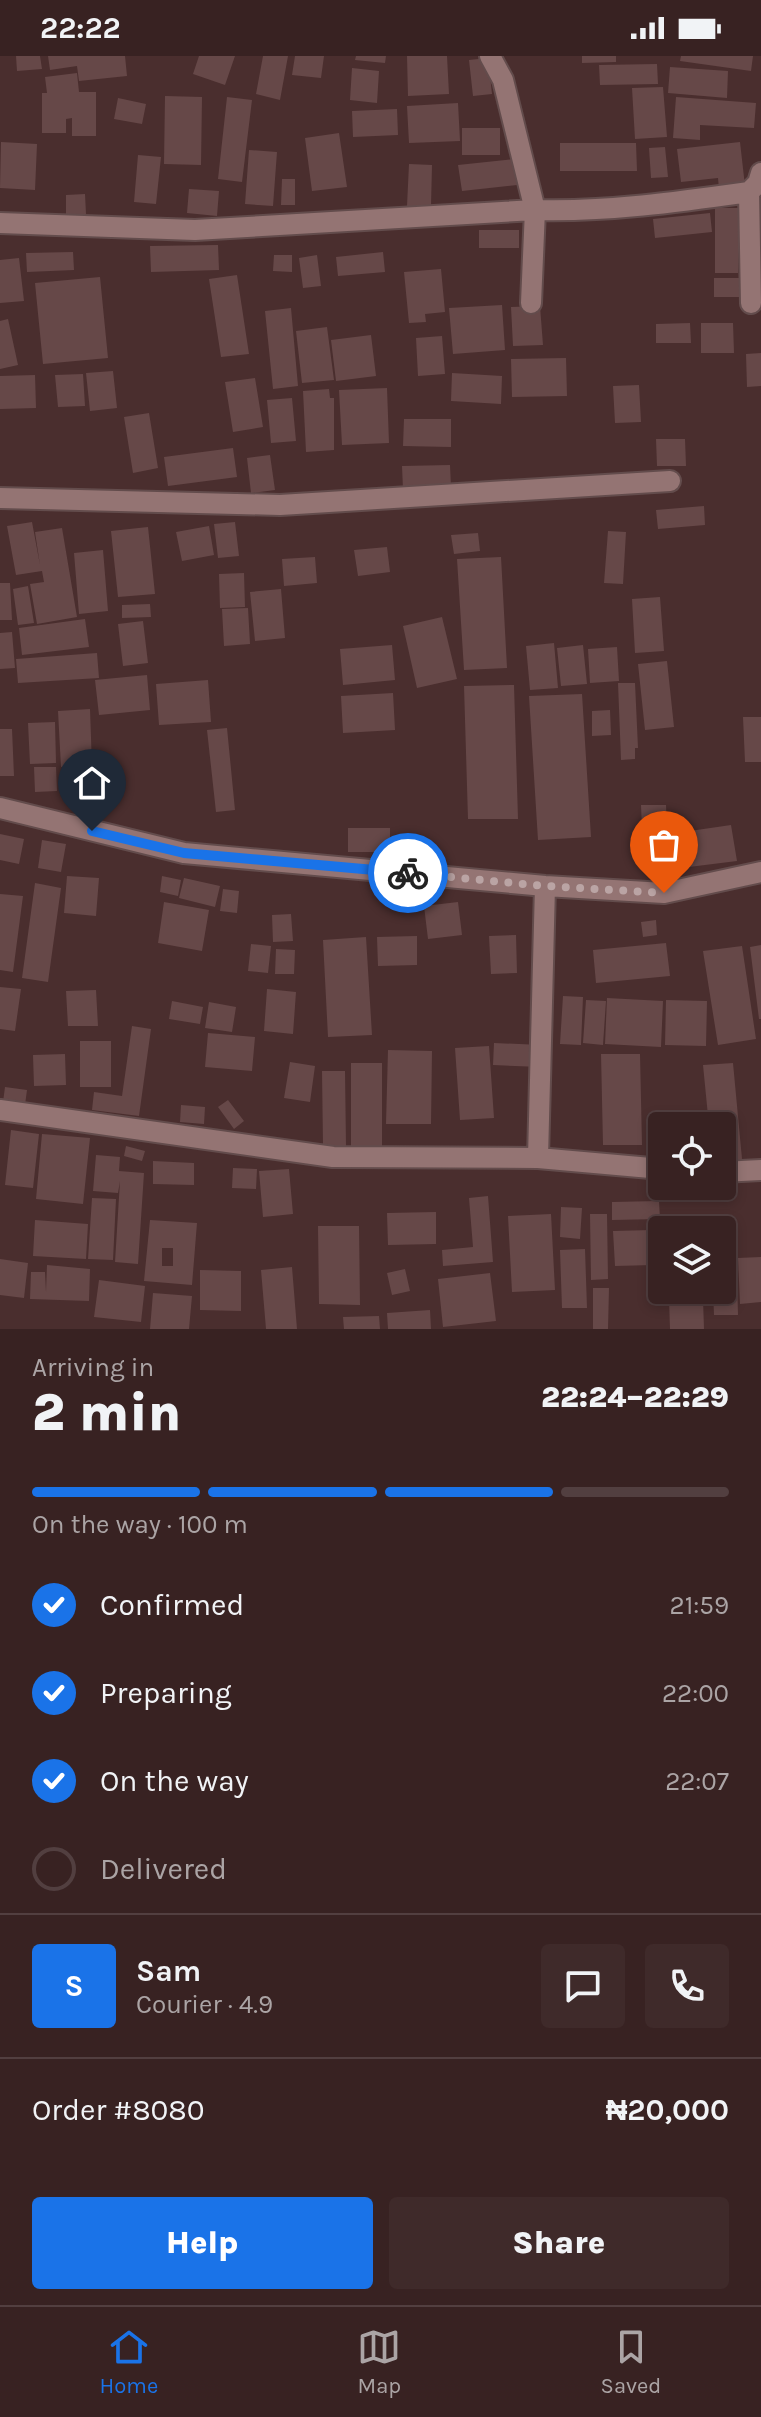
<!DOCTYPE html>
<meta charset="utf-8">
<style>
:root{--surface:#382222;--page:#3f2a2a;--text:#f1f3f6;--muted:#aba4a5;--line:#523f40;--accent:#1a73e8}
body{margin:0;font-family:Karla,sans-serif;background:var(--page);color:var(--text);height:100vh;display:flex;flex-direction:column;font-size:30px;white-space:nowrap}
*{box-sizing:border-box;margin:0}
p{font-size:26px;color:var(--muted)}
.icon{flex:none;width:44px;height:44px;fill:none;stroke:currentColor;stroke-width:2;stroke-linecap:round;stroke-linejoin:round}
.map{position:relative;height:1273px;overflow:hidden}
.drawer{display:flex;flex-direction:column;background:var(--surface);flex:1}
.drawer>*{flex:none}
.controls{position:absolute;left:648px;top:1056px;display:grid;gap:16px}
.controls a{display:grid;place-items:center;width:88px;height:88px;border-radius:8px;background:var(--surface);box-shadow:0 4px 12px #0003,0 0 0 2px var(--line);font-size:40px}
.pin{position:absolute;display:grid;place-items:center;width:68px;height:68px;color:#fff;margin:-82px -34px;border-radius:50% 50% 50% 0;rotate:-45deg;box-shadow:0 0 8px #0007}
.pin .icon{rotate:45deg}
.courier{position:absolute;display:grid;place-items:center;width:80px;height:80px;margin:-40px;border:6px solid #1a73e8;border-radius:50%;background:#fff;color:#222;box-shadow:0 2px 10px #0007}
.head em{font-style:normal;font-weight:800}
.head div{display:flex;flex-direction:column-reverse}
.head{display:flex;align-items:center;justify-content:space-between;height:136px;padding:0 32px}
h1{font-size:52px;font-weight:800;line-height:60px}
.bar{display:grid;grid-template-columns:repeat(4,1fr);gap:12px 8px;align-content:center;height:96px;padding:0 32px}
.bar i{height:10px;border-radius:6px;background:var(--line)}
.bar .active{background:var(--accent)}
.bar p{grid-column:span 4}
.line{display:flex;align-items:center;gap:20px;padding:0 32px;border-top:2px solid var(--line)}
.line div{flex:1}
.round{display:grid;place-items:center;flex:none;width:84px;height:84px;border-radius:8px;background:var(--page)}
ol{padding:0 32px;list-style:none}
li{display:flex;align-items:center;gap:24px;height:88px}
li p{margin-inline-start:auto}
li .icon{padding:8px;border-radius:50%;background:var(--accent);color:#fff;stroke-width:4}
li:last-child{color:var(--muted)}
li i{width:44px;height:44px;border:4px solid var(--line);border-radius:50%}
.cta{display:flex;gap:16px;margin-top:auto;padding:16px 32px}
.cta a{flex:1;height:92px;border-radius:8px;background:var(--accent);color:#fff;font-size:32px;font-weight:800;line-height:92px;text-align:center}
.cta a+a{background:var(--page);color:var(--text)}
.status{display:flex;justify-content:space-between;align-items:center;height:56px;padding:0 40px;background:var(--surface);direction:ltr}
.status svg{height:22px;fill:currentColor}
.dock{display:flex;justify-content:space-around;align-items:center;height:112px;border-top:2px solid var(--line);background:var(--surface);font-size:22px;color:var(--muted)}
.dock a{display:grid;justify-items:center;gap:4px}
.dock .active{color:var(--accent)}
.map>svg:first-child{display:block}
.building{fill:#664848;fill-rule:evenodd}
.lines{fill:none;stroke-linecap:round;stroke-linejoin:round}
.minor-casing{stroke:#634c4c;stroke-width:24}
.minor{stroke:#947473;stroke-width:20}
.done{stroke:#baa4a4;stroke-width:8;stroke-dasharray:0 14.4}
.route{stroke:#1a73e8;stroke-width:10}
</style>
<div class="status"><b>22:22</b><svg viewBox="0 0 49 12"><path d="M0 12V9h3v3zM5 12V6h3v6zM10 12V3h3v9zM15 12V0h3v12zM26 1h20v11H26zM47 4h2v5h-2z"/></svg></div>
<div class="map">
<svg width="761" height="1273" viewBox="0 0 761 1273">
<rect width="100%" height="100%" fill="#4a2e2e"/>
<path class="building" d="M16 0H40L42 13 17 15Z
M48 0H125L127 20 79 25 77 10 50 14Z
M199 0H235L225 29 193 18Z
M263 0H288L280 44 256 38Z
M295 0H324L321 22 292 19Z
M356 0H386L385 7 355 4Z
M407 0H447L449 38 408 40Z
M582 0H616V6L582 7Z
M681 0H753L751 15 680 5Z
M488 2 492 38 473 40 469 4Z
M657 8 658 28 600 29 599 9Z
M670 11 728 15 727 42 668 37Z
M352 12 379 15 377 47 350 44Z
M77 17 79 36H96V80H72V62L66 63V77H42V37H47L45 21Z
M663 31 667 81 635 83 632 32Z
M165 40 202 41 201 109 164 108Z
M227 41 252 44 242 126 218 123Z
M676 41 756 47 754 72 700 69V84L673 82Z
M118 42 146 48 142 68 114 63Z
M458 47 460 85 409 87 407 50Z
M397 53 398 79 353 81 352 55Z
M462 72H500V99H462Z
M339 77 347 131 312 135 305 82Z
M1 86 37 88 35 134 0 132Z
M740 86 745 130 719 133 718 122 681 126 677 93Z
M560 87H636L637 115H560Z
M665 91 668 121 651 122 649 92Z
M249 94 277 96 273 150 245 148Z
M138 99 161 101 156 148 134 146Z
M514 103 517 129 462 135 458 109Z
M409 108 432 109 431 150H407Z
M282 123H295V149H281Z
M189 133 219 135 217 160 187 157Z
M85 138 86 158 66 159V139Z
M715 152H739L738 217H715Z
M710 157 712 176 655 182 653 163Z
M479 174H519V192H479Z
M218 189 219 214 151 216 150 190Z
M73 196 74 214 27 216 26 197Z
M383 196 385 216 338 220 336 201Z
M274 199H292V216L273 215Z
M317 199 321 230 303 232 299 202Z
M19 202 24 245 0 247V204Z
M441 213 445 256 425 258 426 266 409 267 404 216Z
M237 219 249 298 221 301 209 223Z
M100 221 108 302 43 308 35 227Z
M714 222H740V241H714Z
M502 249 505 294 453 298 449 252Z
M540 250 543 289 513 290 511 251Z
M291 252 298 330 273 333 265 255Z
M8 263 18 309 0 313V265Z
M690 267 691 287H656V268Z
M701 267H733L734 297H701Z
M327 271 334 324 302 327 296 275Z
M371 279 376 320 336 325 331 284Z
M442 280 445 318 418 320 416 282Z
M761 297V330L747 331 746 298Z
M566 302 567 340 512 341 511 303Z
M113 315 117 352 90 355 86 317Z
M452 317 502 320 501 348 451 345Z
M83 318 85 350 58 351 55 319Z
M35 319 36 352 0 353V320Z
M255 322 263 371 233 376 225 326Z
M639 329 641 366 615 367 613 330Z
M387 332 389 387 342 389 339 334Z
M329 333 330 342H334V394L306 396 303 335Z
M292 342 296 385 271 387 267 344Z
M149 357 158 412 133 417 124 361Z
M404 363H451V391L403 390Z
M656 383H685L686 410H657Z
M233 392 237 421 168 430 164 401Z
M270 399 275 434 251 437 247 402Z
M450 409 451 431 403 433 402 410Z
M704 450 705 469 658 473 656 454Z
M32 466 40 509 35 476 62 472 77 561 37 568 30 528 44 526 42 515 16 519 7 470Z
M235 466 239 500 218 502 214 468Z
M209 470 214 499 182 505 176 476Z
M148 471 155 538 118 541 111 475Z
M608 475 626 476 623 528 604 527Z
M478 477 480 495 454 498 451 479Z
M387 491 390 516 358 520 354 494Z
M103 494 108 555 79 558 74 497Z
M315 501 317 527 284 530 282 503Z
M501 501 507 612 464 614 457 503Z
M244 517 245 551 220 552 219 518Z
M0 527H10L12 564H0Z
M28 530 34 567 18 569 13 533Z
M281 533 285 582 255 585 250 536Z
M660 541 664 595 635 597 632 543Z
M150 548 151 561 122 562V549Z
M248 552 250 588 224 590 222 553Z
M442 561 457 623 417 632 403 570Z
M85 563 89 591 22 599 19 572Z
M143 565 148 607 123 610 118 568Z
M12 576 15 612 0 613V577Z
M554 587 558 632 530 634 526 590Z
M392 589 395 624 343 629 340 593Z
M583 589 587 628 561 630 557 592Z
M617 591 619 625 590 627 588 593Z
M97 597 99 622 18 627 16 603Z
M667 605 674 671 645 674 638 608Z
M147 619 150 654 99 659 95 624Z
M208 624 211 666 159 669 156 628Z
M618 627H635L638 692H635V703L621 704Z
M514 629 518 763H468L464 630Z
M393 637 395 674 343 677 341 640Z
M582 638 591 781 538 784 529 640Z
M90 653 92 710 61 711 58 655Z
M610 654 611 679 592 680V655Z
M743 661H761V706H745Z
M55 666 56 707 30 708 28 667Z
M227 672 235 754 216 756 207 674Z
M0 673H12L14 720H0Z
M34 711H56L57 735 35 736Z
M92 714 93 738 68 739 67 715Z
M641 749H666L667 771 642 772Z
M731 769 737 805 689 811 683 776Z
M348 772H390V796H348Z
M0 778 24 783 19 808 0 804Z
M42 784 66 788 61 816 38 812Z
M67 820 99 822 96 860 64 857Z
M162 820 181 824 178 840 160 836Z
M184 822 220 830 215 851 179 842Z
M35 827 61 832 48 926 22 922Z
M223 833 239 835 237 857 220 855Z
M0 838 23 840 13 916 0 914Z
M164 846 209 854 202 895 158 887Z
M458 846 462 879 428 883 424 850Z
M291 858 293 885 273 886 272 859Z
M656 864 657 879 643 881 641 866Z
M516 879 517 917 491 918 489 880Z
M417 880V909L378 910 377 881Z
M366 881 372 979 328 981 323 884Z
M666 887 670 920 596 927 593 894Z
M251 888 271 890 268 917 248 915Z
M761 889V963H759L750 891Z
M742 890 756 983 718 989 703 895Z
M276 893 295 894 294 918H275Z
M0 931 21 933 15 975 0 973Z
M267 933 296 936 293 978 264 975Z
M96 934 98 970H68L66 935Z
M563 940 583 941 581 989 560 988Z
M607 942 663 945 661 991 605 988Z
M586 944 606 945 603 989 583 987Z
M666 944 707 945 706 990 665 989Z
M172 945 203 951 200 968 169 963Z
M209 946 236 951 232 976 205 972Z
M132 970 151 973 139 1060 92 1054 94 1036 122 1040Z
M208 977 255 981 252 1015 205 1011Z
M80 985H111V1031H80Z
M494 987 541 989V1011L493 1009Z
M489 990 494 1062 460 1064 455 992Z
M388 994 432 995 431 1068H386Z
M65 998 66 1029 34 1030 33 999Z
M601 998H640L642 1089H603Z
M290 1006 315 1010 310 1046 284 1042Z
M351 1007H382V1091H351Z
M733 1007 742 1103 722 1104V1070H709L703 1009Z
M322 1015H345L346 1090H323Z
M5 1031 27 1034 25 1049 3 1046Z
M228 1044 244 1065 234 1073 218 1051Z
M181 1049 205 1051 204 1068 180 1066Z
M11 1074 39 1078 33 1132 5 1129Z
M42 1078 90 1082 83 1148 36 1143Z
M126 1090 145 1095 142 1105 124 1100Z
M96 1099 120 1101 119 1115 144 1117 138 1208 115 1206 120 1125 118 1137 93 1135Z
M153 1105 194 1107V1129L153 1128Z
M233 1112 257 1113 256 1133 232 1132Z
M289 1113 293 1158 263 1161 259 1115Z
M488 1140 493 1206 443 1210 442 1194 473 1191 469 1142Z
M92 1142 116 1143 113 1204 88 1203Z
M659 1145 660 1163 612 1164V1146Z
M561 1151 582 1152 580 1183 560 1181Z
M436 1156V1188L388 1189 387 1157Z
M551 1158 555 1234 512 1236 508 1160Z
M590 1158H607L608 1223 591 1224Z
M35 1164 88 1168 86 1203 33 1200Z
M150 1164 197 1167 192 1229 144 1225ZM162 1192H173V1210H162Z
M318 1170H359L360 1249 319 1248Z
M652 1174 653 1209 615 1210 613 1175Z
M585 1193 587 1252H562L560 1194Z
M734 1194 735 1218 722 1219V1195Z
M761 1201V1246L740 1248 738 1202Z
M0 1203 28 1207 24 1242 0 1239Z
M47 1209 90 1213 89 1245 30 1243 31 1216H45L46 1236Z
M292 1211 297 1273H266L261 1214Z
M405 1213 410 1235 392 1239 387 1217Z
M200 1214 241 1215V1255L200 1254Z
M490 1217 496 1265 443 1271 438 1223Z
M737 1221 738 1259H714L713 1234H722V1222Z
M99 1224 145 1230 141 1266 94 1261Z
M593 1232H609L608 1273H593Z
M665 1234H705L706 1241 666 1242Z
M153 1237 192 1240 189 1273H150Z
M669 1243H703L704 1273H670Z
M430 1254 431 1273H388L387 1257Z
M379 1260 380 1273H344L343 1261Z"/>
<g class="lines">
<defs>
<path id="minor" d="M490 0 503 24 535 154 531 247
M749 136 751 247
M0 167 195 174 535 154C607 156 678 146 749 136L758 127 761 117
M0 442 280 449 670 425
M0 752 184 797 545 830 664 837 761 816
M0 1054 333 1101 538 1102 662 1113
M538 1102 545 830
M722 1116 761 1114"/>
</defs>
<use href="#minor" class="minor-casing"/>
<use href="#minor" class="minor"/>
</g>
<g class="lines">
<path class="done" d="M408 817 545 830 664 837"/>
<path class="route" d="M92 775 184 797 408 817"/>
</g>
</svg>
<div class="controls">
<a><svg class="icon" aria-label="locate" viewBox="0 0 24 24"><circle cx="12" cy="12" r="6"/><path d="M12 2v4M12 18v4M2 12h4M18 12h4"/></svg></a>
<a><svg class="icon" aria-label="layers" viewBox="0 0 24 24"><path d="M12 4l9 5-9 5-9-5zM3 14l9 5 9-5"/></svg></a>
</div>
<div class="pin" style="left:664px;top:837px;background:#ea580c"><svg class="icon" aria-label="bag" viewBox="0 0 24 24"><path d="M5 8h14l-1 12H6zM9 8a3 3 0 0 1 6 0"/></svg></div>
<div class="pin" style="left:92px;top:775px;background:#1f2937"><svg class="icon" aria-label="home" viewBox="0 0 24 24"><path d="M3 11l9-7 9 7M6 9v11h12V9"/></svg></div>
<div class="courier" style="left:408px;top:817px"><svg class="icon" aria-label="bike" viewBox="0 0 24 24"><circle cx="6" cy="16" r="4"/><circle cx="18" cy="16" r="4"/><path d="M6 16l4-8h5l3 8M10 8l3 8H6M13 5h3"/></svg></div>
</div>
<section class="drawer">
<div class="head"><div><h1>2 min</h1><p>Arriving in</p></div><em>22:24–22:29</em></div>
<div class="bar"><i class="active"></i><i class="active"></i><i class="active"></i><i></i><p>On the way · 100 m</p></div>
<ol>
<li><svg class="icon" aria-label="check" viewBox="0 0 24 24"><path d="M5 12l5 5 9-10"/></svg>Confirmed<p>21:59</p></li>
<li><svg class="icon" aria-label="check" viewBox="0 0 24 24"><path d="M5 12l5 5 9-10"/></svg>Preparing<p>22:00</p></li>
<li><svg class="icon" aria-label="check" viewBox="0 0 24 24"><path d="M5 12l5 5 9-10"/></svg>On the way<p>22:07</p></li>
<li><i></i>Delivered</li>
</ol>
<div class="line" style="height:144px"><b class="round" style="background:var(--accent);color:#fff">S</b><div><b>Sam</b><p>Courier · 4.9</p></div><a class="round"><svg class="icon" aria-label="chat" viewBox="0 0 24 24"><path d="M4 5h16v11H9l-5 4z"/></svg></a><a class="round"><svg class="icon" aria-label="phone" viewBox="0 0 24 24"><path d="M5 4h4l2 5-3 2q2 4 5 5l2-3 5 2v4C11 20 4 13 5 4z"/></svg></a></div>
<div class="line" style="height:104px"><div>Order #8080</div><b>₦20,000</b></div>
<div class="cta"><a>Help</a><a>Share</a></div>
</section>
<nav class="dock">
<a class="active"><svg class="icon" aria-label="home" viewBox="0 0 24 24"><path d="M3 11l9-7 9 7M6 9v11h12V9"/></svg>Home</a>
<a><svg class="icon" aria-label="map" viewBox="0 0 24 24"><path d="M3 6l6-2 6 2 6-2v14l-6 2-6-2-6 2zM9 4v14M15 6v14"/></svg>Map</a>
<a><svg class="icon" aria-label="saved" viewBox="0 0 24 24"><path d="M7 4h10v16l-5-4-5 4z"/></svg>Saved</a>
</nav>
